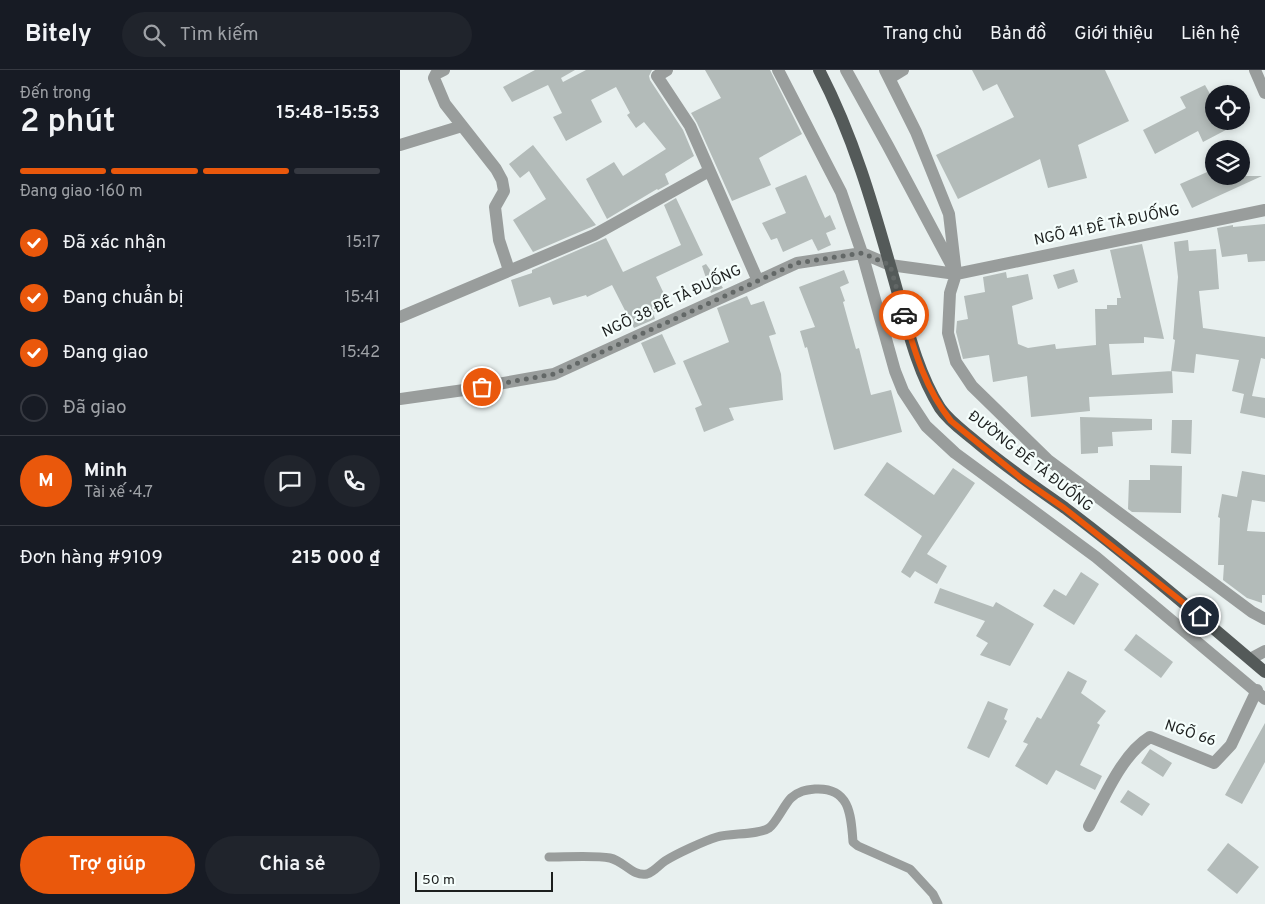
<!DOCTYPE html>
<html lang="vi">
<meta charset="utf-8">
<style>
:root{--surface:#171b24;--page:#20242c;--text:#f1f3f6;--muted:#9ea1a6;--line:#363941;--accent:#ea580c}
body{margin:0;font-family:Overpass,sans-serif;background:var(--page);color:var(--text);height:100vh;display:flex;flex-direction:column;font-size:19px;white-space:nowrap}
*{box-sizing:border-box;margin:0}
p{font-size:16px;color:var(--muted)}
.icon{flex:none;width:28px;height:28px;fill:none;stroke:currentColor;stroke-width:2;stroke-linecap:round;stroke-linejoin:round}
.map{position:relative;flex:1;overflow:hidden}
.sheet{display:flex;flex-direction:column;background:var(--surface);width:400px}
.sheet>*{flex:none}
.tools{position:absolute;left:805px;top:15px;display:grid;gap:10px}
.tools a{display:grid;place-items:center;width:45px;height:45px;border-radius:50%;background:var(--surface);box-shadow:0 2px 8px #0003;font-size:25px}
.scale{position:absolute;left:15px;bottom:12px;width:138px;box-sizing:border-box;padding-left:5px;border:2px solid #1c1f1e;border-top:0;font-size:14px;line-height:18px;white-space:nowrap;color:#1c1f1e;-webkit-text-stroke:4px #f5fefc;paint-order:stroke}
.pin{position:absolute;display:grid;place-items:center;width:42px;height:42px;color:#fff;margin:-21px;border:2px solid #fff;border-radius:50%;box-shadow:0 1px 5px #0007}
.courier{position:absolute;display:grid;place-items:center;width:50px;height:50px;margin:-25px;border:4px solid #ea580c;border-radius:50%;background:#fff;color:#222;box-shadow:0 1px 6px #0007}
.overview em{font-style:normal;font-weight:600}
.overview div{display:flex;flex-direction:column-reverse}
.overview{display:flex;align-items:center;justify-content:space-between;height:85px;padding:0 20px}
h1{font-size:32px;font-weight:600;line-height:38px}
.bar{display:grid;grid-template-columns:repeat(4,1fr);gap:8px 5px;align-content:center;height:60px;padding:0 20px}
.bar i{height:6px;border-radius:4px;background:var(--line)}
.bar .current{background:var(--accent)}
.bar p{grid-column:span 4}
.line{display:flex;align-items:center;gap:12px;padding:0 20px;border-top:1px solid var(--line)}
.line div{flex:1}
.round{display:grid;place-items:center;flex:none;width:52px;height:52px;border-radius:26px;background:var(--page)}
ol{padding:0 20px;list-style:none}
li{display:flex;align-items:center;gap:15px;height:55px}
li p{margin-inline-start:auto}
li .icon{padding:5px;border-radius:50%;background:var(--accent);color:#fff;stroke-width:4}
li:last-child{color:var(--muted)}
li i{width:28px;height:28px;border:2px solid var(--line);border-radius:50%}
.primary-button{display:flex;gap:10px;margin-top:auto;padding:10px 20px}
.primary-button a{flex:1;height:58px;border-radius:30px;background:var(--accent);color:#fff;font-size:20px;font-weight:600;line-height:58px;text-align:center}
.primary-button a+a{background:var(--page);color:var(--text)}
header{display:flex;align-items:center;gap:30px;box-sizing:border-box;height:70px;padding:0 25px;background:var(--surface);border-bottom:1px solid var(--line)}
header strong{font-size:24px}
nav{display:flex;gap:28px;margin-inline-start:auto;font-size:18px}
.search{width:350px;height:45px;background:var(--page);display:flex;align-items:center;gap:12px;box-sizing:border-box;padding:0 18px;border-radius:28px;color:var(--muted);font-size:19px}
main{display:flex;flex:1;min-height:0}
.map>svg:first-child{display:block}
.building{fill:#b3bbb9}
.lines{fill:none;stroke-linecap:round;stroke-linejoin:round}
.service{stroke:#999d9c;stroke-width:9}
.minor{stroke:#999d9c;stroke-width:12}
.primary{stroke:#545a59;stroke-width:12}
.done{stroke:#636867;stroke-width:5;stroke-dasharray:0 9}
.route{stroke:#ea580c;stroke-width:6}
.labels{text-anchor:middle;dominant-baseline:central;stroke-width:4.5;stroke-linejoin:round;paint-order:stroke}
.street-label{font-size:15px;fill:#1c1f1e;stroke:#f5fefc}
</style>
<header>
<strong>Bitely</strong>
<div class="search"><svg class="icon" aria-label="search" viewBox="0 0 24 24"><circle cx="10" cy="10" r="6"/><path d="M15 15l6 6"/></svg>Tìm kiếm</div>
<nav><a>Trang chủ</a><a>Bản đồ</a><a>Giới thiệu</a><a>Liên hệ</a></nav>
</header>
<main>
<section class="sheet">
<div class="overview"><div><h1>2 phút</h1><p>Đến trong</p></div><em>15:48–15:53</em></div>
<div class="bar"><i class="current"></i><i class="current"></i><i class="current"></i><i></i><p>Đang giao · 160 m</p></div>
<ol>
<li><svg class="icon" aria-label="check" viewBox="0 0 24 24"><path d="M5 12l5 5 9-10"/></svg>Đã xác nhận<p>15:17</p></li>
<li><svg class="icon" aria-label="check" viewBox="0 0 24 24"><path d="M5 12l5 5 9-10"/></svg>Đang chuẩn bị<p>15:41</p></li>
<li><svg class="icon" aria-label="check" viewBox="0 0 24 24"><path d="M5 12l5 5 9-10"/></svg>Đang giao<p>15:42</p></li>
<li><i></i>Đã giao</li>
</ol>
<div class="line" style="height:90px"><b class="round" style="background:var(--accent);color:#fff">M</b><div><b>Minh</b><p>Tài xế · 4.7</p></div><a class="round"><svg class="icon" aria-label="chat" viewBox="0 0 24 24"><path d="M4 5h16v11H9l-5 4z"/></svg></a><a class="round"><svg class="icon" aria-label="phone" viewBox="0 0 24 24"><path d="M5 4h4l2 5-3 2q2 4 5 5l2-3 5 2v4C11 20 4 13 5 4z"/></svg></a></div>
<div class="line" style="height:65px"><div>Đơn hàng #9109</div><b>215 000 ₫</b></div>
<div class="primary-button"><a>Trợ giúp</a><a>Chia sẻ</a></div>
</section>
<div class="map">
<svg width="865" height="834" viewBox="0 0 865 834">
<rect width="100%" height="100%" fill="#e8f0ef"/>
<path class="building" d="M135 0H175L161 8 163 12 186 0H252L249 6 250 10 283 60 294 86 265 104 269 114 258 120 257 119 207 149 186 109 214 92 223 106 266 79 244 52 236 58 227 45 230 43 216 17 191 30 202 52 166 71 153 47 162 43 148 15 112 32 103 17Z
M305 0H370L402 64 359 88 371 115 332 131 297 53 291 43 321 28Z
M572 0H705L729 51 678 75 687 108 648 118 640 89 558 129 536 85 614 47 597 14 583 21Z
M805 15 814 31V51H843L803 72 798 61 755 84 743 60 786 38 780 27Z
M133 75 196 155 133 182 113 150 146 129 129 101 120 108 109 94Z
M814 99V106H862L792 138 780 114Z
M406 105 425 148 430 145 436 159 426 163 431 175 418 181 412 169 383 182 377 168 371 170 362 153 386 143 375 118Z
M276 128 303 185 256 207 265 226 252 232 256 241 253 242 255 249 234 258 212 215 187 227 186 225 153 235 150 227 119 237 111 210 132 203V200L206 168 223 202 281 175 264 135Z
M865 154V191L848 192 847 184 822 187 817 158 833 155V157Z
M788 170 789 181 816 179 819 219 799 221 803 258 865 267V289L861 288 852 326 865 328V348L840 343 844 324 832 321 839 290 796 284 794 303 771 301 775 270 773 269 778 207 774 172Z
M742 174 764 269 744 267V273L709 274 712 305 772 301 773 323 689 327 690 341 631 347 627 306 593 312 589 285 563 289 556 262 557 251 568 249 564 226 585 222 583 207 606 202 607 208 628 204 633 229 612 236 618 274 628 278 655 274 656 279 696 275 695 239H707V235H717V228H721L710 180Z
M306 194 323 218 311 223 302 196Z
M674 199 678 212 658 219 653 205Z
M444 200 449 213 440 217 445 231 443 232 456 279 459 278 471 325 491 320 502 362 434 380 407 277 405 278 400 261 415 257 399 217Z
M347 226 351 235 364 231 376 264 369 266 381 304 383 330 329 338 334 350 304 362 295 338 302 335 283 291 329 272 317 238Z
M262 264 276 294 254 303 241 273Z
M680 347 752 349V360L712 362 713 376 698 377V383L681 384Z
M772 350H792L791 384 771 383Z
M487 392 534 425 553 398 575 413 527 484 547 496 537 514 515 501 510 508 501 502 522 466 464 425Z
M750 395 782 396 781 443 732 442 728 439 729 410H750Z
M842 401 865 405V432L852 430 847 461 865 462V525H862V533L847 528 823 510 824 495H818L820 448 818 447 822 424 837 427Z
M681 502 699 514 674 555 643 536 654 519 666 526Z
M540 518 593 537 596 532 634 554 610 596 580 585 588 573 576 566 585 551 534 533Z
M736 564 773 592 761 608 724 580Z
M668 601 687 611 681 623 706 641 697 653 700 655 680 695 702 706 695 720 656 700 647 715 615 696 628 674 623 672 637 647 641 649Z
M588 631 608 639 604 649 607 651 589 688 567 678Z
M865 653V692L842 734 825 725Z
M750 679 772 693 763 707 741 693Z
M728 720 750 734 742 746 720 732Z
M828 773 859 797 837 824 807 800Z"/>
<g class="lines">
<path class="service" d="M149 787C165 787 196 785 210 788 224 791 233 807 247 804 254 802 259 795 265 791 276 784 304 771 317 767 330 763 359 765 369 758 376 753 384 735 391 728 399 721 405 720 415 719 450 717 451 745 453 772L458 776 510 799 533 824 538 834"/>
<path class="minor" d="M44 0 36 4 34 8 45 34 96 99 102 110 104 121 95 137 99 170 109 200
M267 0 257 6 290 56 358 211
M378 0 441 122 462 183 495 301 503 321 526 356 555 383 696 487 865 629
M446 0 488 76 553 198
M485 0 516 62 549 144 556 204 550 223 548 263 556 292 572 316 648 390 852 542 865 549
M855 0 865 23
M490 8 503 0
M0 75 62 56
M0 247 194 165 309 101
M0 329 64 320 154 304 397 193 462 183 490 195 556 204 865 140
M850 589 865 581
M689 756C704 728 722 684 750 667L814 693 831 675 857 620"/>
<path class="primary" d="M419 0C453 65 473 135 493 206 506 251 515 298 540 338 549 351 562 360 574 370 603 395 634 416 665 438 734 490 799 546 865 602"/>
</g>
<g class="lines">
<path class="done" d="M82 317 154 304 397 193 462 183 490 195 504 245"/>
<path class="route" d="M504 245C515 283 526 320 551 351L622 409 664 438 800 546"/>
</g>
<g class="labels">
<g class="street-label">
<text transform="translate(707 156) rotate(-12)">NGÕ 41 ĐÊ TẢ ĐUỐNG</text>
<text transform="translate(272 232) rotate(-25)">NGÕ 38 ĐÊ TẢ ĐUỐNG</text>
<text transform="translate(630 392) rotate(38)">ĐƯỜNG ĐÊ TẢ ĐUỐNG</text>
<text transform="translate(790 664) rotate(19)">NGÕ 66</text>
</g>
</g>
</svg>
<div class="tools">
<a><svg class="icon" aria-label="locate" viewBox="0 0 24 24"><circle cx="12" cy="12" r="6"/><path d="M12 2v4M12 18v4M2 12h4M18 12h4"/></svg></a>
<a><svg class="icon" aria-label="layers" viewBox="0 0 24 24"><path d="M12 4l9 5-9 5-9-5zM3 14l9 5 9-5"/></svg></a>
</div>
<div class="scale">50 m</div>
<div class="pin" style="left:82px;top:317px;background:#ea580c"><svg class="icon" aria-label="bag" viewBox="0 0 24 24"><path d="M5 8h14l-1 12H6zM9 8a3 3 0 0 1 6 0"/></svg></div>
<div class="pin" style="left:800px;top:546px;background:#1f2937"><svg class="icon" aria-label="home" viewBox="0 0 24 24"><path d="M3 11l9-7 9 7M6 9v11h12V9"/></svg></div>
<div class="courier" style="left:504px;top:245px"><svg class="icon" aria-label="car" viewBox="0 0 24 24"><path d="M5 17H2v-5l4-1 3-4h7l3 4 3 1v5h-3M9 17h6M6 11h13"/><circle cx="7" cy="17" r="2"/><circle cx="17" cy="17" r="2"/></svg></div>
</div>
</main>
